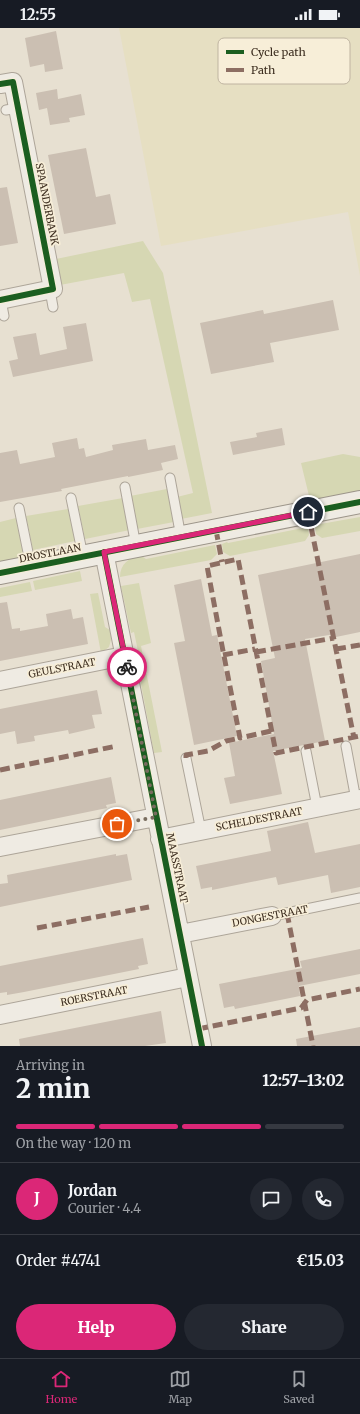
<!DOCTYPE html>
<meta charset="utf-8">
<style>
:root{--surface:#171b24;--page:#242831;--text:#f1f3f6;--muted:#9ea1a6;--line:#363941;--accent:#db2777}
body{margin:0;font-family:Merriweather,serif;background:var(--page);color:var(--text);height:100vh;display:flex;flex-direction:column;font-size:15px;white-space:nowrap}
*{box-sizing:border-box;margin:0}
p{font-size:13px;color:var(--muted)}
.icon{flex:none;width:22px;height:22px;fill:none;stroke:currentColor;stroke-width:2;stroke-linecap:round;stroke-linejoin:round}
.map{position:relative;height:1018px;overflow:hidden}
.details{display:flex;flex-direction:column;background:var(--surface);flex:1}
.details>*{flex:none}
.pin{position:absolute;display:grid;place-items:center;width:34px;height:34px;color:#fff;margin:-17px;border:2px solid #fff;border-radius:50%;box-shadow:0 1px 4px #0007}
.courier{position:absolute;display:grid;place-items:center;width:40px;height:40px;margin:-20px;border:3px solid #db2777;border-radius:50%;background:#fff;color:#222;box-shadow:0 1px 5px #0007}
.headline em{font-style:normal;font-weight:800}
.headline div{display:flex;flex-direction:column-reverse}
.headline{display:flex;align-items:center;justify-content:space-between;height:68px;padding:0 16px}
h1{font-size:26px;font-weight:800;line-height:30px}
.bar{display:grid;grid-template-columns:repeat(4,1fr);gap:6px 4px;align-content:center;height:48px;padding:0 16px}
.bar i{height:5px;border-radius:3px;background:var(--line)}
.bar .selected{background:var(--accent)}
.bar p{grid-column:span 4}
.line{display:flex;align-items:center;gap:10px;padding:0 16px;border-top:1px solid var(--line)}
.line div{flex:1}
.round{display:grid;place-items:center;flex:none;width:42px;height:42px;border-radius:21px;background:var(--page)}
.action{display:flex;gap:8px;margin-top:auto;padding:8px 16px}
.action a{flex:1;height:46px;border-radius:24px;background:var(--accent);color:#fff;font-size:16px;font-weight:800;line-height:46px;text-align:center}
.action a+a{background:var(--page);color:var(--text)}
.status{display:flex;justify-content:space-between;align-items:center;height:28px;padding:0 20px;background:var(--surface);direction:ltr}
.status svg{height:11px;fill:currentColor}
.tabs{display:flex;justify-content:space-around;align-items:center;height:56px;border-top:1px solid var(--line);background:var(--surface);font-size:11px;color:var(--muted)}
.tabs a{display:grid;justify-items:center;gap:2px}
.tabs .selected{color:var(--accent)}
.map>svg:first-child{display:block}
.farmland{fill:#e6dfc2}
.green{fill:#d6d7b3}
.building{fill:#cbbfb2}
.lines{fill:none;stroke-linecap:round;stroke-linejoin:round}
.lane-casing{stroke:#ada599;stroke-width:11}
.street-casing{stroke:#ada599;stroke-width:20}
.secondary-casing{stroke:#9c958a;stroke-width:24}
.lane{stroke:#efebe3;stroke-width:9}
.street{stroke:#efebe3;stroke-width:18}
.secondary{stroke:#efebe3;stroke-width:22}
.quiet{stroke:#8d6e63;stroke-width:5;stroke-dasharray:10 5;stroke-linecap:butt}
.cycleway-casing{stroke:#f7eed8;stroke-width:8}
.cycleway{stroke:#1b5e20;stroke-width:6}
.done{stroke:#786c5e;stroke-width:4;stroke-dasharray:0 7.2}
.route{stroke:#db2777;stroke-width:5}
.labels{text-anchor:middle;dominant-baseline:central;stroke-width:3.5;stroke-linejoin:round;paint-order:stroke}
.street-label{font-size:10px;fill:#3d2e20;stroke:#f7eed8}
.key{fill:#f7eed8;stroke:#bfb4a1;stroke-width:1}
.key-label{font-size:11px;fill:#3d2e20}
</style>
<div class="status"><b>12:55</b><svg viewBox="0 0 49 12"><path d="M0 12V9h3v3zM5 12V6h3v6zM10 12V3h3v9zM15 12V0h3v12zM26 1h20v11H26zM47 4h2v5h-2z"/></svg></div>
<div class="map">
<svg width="360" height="1018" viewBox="0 0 360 1018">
<rect width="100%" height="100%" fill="#e7e0d1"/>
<path class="farmland" d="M119 0H360V248L348 184 161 218Z"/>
<path class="green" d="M143 213 163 245 212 485 181 491 177 469 193 465 150 271 132 274 124 245 60 257 56 231Z
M343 426 360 429V467L311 476 301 435Z
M167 461 174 494 137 501 130 468Z
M123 470 130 502 85 511 78 478Z
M68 481 75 513 33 522 26 488Z
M360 489V503L322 510 316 506 315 497Z
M16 490 24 530 0 535V494Z
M308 499 309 507 305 513 230 528 223 524 222 516 227 514 228 515Z
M215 517 217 526 211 532 120 549C120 536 129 530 140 527L146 531Z
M80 543 82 553 35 562 33 553Z
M30 554 32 563 0 569V560Z
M139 555 151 615 141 618 162 724 154 725 135 624 138 623 134 604 131 605 121 558Z
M98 565 105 599 110 602 112 608 109 619 101 625 90 566Z"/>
<path class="building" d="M56 3 63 41 45 44 44 36 30 39 25 10Z
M57 61 58 71 81 66 85 87 69 90 70 94 50 97 47 80 39 82 36 65Z
M86 120 96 169 110 166 116 196 64 206 48 127Z
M7 159 18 215 0 218V160Z
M333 272 339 302 270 315 274 334 211 346 200 295 263 282 264 286Z
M86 295 93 333 13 349 9 333 18 331 13 309 36 305 40 327 67 321 63 299Z
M282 400 285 417 233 427 230 414 257 409 256 405Z
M77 410 79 421 84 420 86 429 113 422 112 417 146 411 148 422 175 417 178 431 161 435 163 442 128 449V448L61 461 62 463 0 474V425L17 422 20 436 55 429 52 415Z
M360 526V604L336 609 335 606 305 611 325 713 273 723 282 766 230 776 224 750 235 748 229 715 274 706 261 633 275 630 258 547Z
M201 551 212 608 217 607 237 708 194 717 174 615 185 613 174 557Z
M7 574 12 601 20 600V603L48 598 46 586 71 581 73 591 83 589 88 616 0 633V575Z
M97 662 102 686 92 687 95 700 69 706 68 702 34 708 35 713 17 716 15 703 0 706V681Z
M111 749 116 775 106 777 107 780 0 802V772Z
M308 794 315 825 360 816V859L331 865 328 847 278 857 276 849 212 862V859L201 861 196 838 271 823 267 803Z
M116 826V828L127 826 132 852 0 879V856L8 855 7 847Z
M143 910 148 936 138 938 139 941 24 964 7 967V964L0 965V938Z
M360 921V946L299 958 300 968 235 981 234 978 224 980 219 956 302 940 300 933Z
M161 983 166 1015 145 1018H20L19 1011Z
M360 999V1018H297L296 1011Z"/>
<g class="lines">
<defs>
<path id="lane" d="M6 82 18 80
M50 262 53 279
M1 272 4 288
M170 450 181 509
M125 459 136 518
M71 470 83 528
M19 480 31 539
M346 718 356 772
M306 723 317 779
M186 730 201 803
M272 888 360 870"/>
<path id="street" d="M0 56 13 54 53 261 0 272
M104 524 202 1018
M0 653 124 628
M160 811 360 771
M0 819 156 789
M180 906 272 888
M0 987 188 949"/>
<path id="secondary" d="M0 545 360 474"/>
</defs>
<use href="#lane" class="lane-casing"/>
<use href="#street" class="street-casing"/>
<use href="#secondary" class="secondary-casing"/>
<use href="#lane" class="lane"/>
<use href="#street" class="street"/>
<use href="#secondary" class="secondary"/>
<path class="quiet" d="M308 484 354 710
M216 502 222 534
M336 621 360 617
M256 624 334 610
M223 627 255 621
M271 703 240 710 223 623 207 538 238 531 276 725 360 708
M186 730V727L208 723 226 713 240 710
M0 742 117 718
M287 885 313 1018
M37 900 149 879
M198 1001 301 980 307 972 360 961"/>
<defs>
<path id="cycleway" d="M0 56 13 54 53 261 0 272
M104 524 202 1018
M0 545 360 474"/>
</defs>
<use href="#cycleway" class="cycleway-casing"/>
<use href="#cycleway" class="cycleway"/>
</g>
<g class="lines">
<path class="done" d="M117 796 156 789 127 639"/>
<path class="route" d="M127 639 104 524 308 484"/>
</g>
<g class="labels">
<g class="street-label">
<text transform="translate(47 176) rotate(79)">SPAANDERBANK</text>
<text transform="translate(50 525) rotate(-11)">DROSTLAAN</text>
<text transform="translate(62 640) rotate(-11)">GEULSTRAAT</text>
<text transform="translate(259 791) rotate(-11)">SCHELDESTRAAT</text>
<text transform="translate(177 840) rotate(78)">MAASSTRAAT</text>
<text transform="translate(270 888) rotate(-11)">DONGESTRAAT</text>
<text transform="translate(94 968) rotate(-11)">ROERSTRAAT</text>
</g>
</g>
<rect x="218" y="10" width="132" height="46" rx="6" class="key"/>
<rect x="226" y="22" width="18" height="4" fill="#1b5e20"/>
<rect x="226" y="40" width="18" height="4" fill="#8d6e63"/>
<g class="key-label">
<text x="251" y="28">Cycle path</text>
<text x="251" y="46">Path</text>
</g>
</svg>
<div class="pin" style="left:117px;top:796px;background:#ea580c"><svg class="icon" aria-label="bag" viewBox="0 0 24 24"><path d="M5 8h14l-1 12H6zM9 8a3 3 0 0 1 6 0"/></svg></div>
<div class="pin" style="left:308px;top:484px;background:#1f2937"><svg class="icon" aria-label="home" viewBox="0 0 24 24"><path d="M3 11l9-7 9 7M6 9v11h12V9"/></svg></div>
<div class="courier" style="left:127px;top:639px"><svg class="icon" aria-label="bike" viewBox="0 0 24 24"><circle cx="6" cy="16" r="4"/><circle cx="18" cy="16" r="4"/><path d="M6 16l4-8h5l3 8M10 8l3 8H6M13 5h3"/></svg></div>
</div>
<section class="details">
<div class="headline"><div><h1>2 min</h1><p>Arriving in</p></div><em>12:57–13:02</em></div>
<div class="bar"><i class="selected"></i><i class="selected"></i><i class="selected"></i><i></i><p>On the way · 120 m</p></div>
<div class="line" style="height:72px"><b class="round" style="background:var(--accent);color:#fff">J</b><div><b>Jordan</b><p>Courier · 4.4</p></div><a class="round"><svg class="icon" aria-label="chat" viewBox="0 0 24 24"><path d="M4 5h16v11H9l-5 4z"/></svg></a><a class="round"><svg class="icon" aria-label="phone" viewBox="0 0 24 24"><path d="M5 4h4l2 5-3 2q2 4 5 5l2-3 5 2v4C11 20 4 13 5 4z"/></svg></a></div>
<div class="line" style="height:52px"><div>Order #4741</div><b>€15.03</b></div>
<div class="action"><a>Help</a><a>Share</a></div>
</section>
<nav class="tabs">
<a class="selected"><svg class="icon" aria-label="home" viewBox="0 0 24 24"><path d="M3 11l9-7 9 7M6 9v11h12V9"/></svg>Home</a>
<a><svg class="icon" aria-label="map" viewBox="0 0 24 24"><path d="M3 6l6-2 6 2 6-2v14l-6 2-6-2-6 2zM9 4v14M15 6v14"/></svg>Map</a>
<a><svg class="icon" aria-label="saved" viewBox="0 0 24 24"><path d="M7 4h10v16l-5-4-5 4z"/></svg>Saved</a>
</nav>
